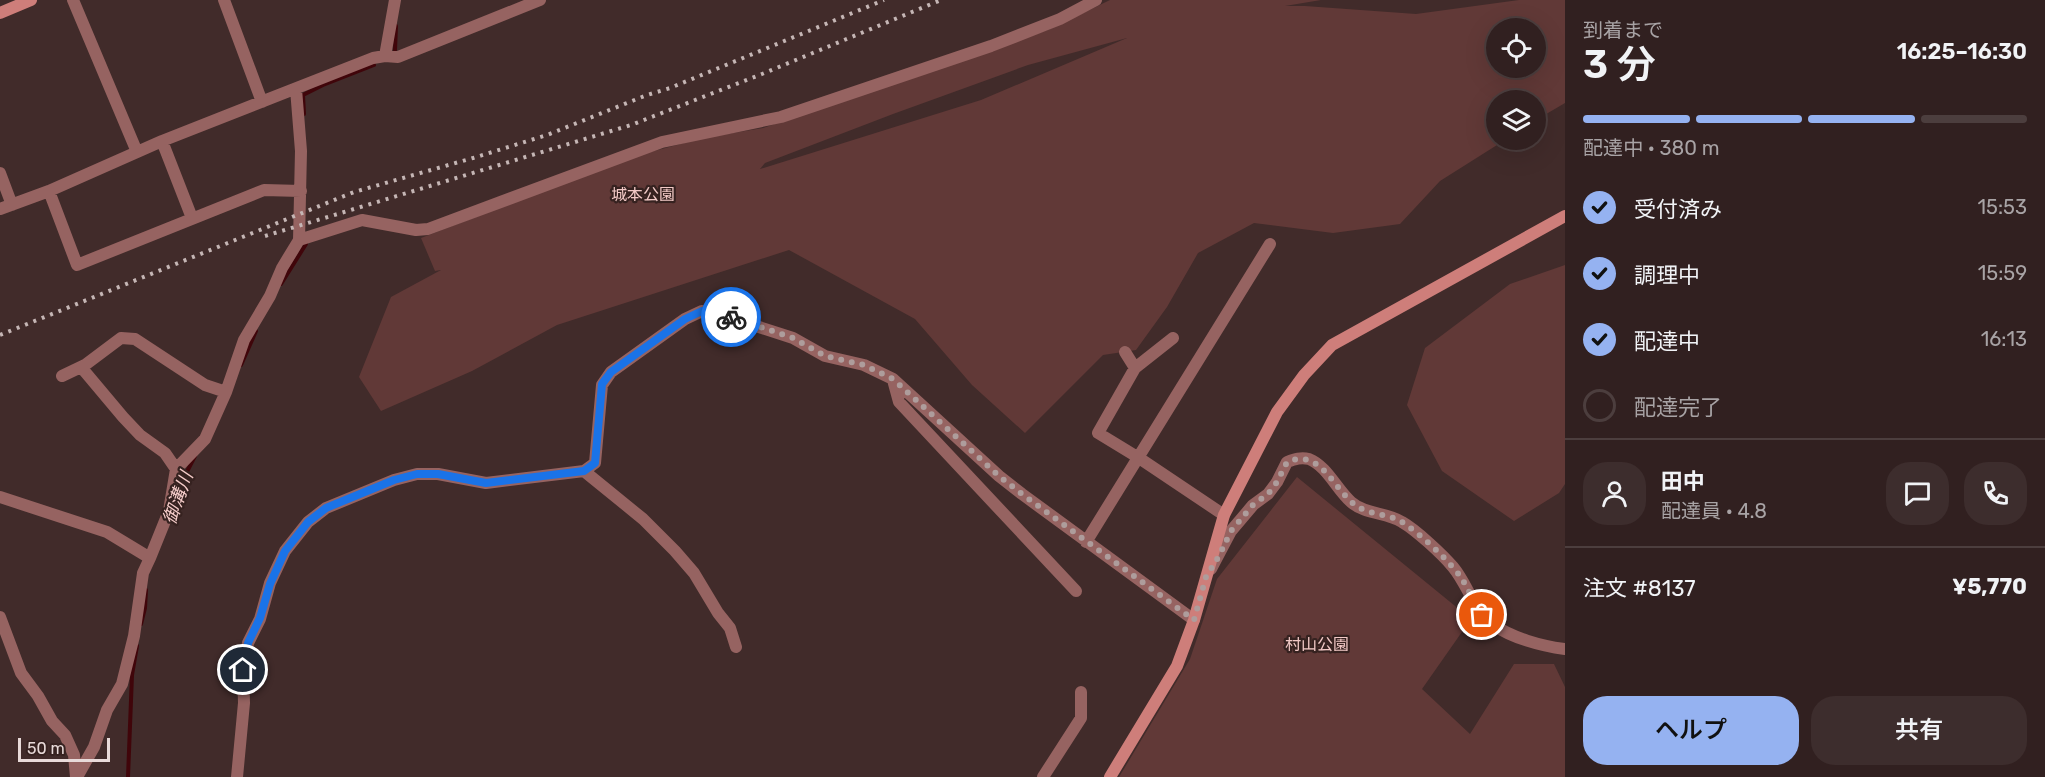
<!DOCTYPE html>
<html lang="ja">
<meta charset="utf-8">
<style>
:root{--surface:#312020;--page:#3d2d2d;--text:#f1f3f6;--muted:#a8a3a5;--line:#4c3e3e;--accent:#95b2f1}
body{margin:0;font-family:Rubik,"Noto Sans JP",sans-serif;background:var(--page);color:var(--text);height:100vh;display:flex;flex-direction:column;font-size:22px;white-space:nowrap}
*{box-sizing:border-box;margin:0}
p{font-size:20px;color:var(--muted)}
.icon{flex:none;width:33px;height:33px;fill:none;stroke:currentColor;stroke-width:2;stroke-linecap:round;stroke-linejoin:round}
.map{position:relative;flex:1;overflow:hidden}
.drawer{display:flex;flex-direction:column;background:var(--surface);width:480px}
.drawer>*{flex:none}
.fabs{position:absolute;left:1486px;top:18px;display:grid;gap:12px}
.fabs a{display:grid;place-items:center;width:60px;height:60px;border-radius:50%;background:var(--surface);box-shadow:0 6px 24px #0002,0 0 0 2px var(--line);font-size:30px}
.scale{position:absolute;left:18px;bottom:15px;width:92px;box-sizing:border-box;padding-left:6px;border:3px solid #e8dad9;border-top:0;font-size:16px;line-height:21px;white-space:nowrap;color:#e8dad9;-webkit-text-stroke:4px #362220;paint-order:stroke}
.pin{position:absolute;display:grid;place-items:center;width:51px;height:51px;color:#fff;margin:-26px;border:3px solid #fff;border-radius:50%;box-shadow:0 2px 6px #0007}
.courier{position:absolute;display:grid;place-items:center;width:60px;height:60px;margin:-30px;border:4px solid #1a73e8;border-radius:50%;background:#fff;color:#222;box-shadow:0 2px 8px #0007}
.summary em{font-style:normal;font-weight:600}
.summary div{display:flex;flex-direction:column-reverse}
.summary{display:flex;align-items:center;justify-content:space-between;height:102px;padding:0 18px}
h1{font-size:39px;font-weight:600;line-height:45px}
.bar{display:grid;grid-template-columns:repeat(4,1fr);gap:9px 6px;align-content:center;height:72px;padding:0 18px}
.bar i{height:8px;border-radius:4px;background:var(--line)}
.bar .selected{background:var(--accent)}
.bar p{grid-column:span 4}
.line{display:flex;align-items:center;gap:15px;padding:0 18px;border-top:2px solid var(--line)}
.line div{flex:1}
.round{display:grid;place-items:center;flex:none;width:63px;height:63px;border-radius:24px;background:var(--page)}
ol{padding:0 18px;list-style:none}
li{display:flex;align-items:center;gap:18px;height:66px}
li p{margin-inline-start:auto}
li .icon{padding:6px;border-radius:50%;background:var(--accent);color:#111;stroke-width:4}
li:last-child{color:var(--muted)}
li i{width:33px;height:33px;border:3px solid var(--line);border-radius:50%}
.action{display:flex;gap:12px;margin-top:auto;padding:12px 18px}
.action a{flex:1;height:69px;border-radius:24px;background:var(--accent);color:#111;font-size:24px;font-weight:600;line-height:69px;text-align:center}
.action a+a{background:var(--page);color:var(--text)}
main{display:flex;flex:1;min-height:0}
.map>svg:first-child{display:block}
.green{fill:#613937;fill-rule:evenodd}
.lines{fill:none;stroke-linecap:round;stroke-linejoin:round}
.stream{stroke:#40050a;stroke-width:4}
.street{stroke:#966361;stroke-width:12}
.secondary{stroke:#ce7e7a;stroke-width:12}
.rail{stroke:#c5b6b5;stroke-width:4;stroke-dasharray:3 6;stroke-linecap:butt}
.done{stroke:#ae9d9c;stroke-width:6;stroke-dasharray:0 10.8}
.route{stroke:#1a73e8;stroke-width:8}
.labels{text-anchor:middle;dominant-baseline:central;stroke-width:4.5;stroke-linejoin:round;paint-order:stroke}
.park-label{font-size:16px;fill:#f2c9c6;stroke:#362220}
.water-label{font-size:18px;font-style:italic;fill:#f6cdca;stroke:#362220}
</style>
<main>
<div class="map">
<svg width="1565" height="777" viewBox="0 0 1565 777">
<rect width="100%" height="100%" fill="#412b2a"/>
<path class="green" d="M1110 0H1321L1285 6H1305L1416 14 1519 0H1565V103L1536 120V100H1497V140H1505L1440 181 1400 224 1333 233 1254 223 1198 253 1167 307 1136 350 1103 355 1025 433 972 385 915 319 789 250 557 325 472 371 381 411 359 377 391 297 441 270 435 271 421 238 639 155 703 138 763 128 1048 30ZM1497 28H1536V68H1497ZM1127 38 981 100 760 169 765 163 893 114 1028 65Z
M1565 265V484L1559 493 1514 521 1442 471 1407 405 1425 348 1510 284Z
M1297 477 1471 619 1422 689 1470 734 1514 664H1554L1565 687V777H1119L1190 659 1217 579Z"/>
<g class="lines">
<path class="stream" d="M395 50 396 26
M304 114 303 95 323 85 374 65
M281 284 306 244
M241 365 256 331
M178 489 195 456
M141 624 145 608 146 590
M128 777 132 675 137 646"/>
<path class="street" d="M73 0 137 152
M224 0 262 102
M385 56 395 0
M162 141 192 218
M0 173 12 205
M49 191 77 265 264 190 301 191
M0 209 49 191 162 141 373 58 385 56 398 57 540 0
M299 240 362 220 416 230 428 229 662 142 781 117 991 46 1060 19 1096 0
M1125 352 1135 368 1098 433 1139 458 1224 515
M81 367 123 417 140 435 165 453 176 469
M1135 368 1173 338
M62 376 85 365 121 338 135 339 205 385 226 392
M893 380 899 402 1076 591
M584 471 643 519 675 551 694 573 718 613 730 628 736 647
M0 497 107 532 150 558
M1086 542 1270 244
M1211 569 1231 531 1253 505 1268 494 1277 482 1287 462C1295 459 1301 457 1309 459 1327 466 1337 490 1351 502 1366 515 1386 512 1402 522 1416 530 1442 554 1453 567 1468 585 1473 609 1492 624 1512 638 1541 646 1565 649
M0 617 21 673 38 696 52 721 65 735 74 755 76 777
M77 777 94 747 107 710 122 684 134 636 143 573 150 558 169 511 176 469 205 439 226 392 244 340 270 296 282 268 299 240 301 151 296 89
M237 777 244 703 243 670 248 643 260 619 270 583 285 551 308 522 326 508 394 480 417 474H438L486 483 584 471 595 463 602 385 611 372 685 319 702 311 731 318 793 338 825 356 864 365 893 379 999 476 1022 494 1194 620
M1043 777 1081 718V692"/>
<path class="secondary" d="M0 13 31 0
M1110 777 1177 666 1194 620 1224 515 1277 412 1304 375 1332 345 1565 216"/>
<path class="rail" d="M265 236 631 125 762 74 941 0
M0 335 354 192 473 158 547 135 647 95 670 88 884 0"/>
</g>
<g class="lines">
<path class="done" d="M731 317 793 338 825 356 864 365 893 379 999 476 1022 494 1194 620 1206 577 1219 556 1231 531 1253 505 1268 494 1277 482 1287 462C1322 447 1334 492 1358 507 1372 515 1389 514 1402 522 1418 532 1451 562 1462 579 1469 590 1474 603 1482 615"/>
<path class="route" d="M243 670 248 643 260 618 270 584 285 551 308 522 326 508 394 480 417 474H438L486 483 584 471 595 463 602 384 611 372 685 319 702 311 731 317"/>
</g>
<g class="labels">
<g class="park-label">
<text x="643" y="194">城本公園</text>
<text x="1317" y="644">村山公園</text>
</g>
<g class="water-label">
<text transform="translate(178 498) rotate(-70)">御溝川</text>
</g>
</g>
</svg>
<div class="fabs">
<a><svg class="icon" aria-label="locate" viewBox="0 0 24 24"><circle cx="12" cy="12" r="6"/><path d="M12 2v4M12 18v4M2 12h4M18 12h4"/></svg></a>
<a><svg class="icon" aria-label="layers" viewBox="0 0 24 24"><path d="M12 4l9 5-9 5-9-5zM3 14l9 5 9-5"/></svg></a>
</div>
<div class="scale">50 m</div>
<div class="pin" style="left:1482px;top:615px;background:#ea580c"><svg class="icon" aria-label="bag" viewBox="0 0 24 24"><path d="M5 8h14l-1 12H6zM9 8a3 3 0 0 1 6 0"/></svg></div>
<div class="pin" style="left:243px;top:670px;background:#1f2937"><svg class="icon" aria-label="home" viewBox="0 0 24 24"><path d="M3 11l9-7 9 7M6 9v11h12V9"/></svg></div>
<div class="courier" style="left:731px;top:317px"><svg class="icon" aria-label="bike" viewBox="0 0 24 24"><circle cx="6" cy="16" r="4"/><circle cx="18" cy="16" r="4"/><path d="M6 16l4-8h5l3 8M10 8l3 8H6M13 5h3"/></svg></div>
</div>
<section class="drawer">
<div class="summary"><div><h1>3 分</h1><p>到着まで</p></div><em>16:25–16:30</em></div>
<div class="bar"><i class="selected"></i><i class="selected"></i><i class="selected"></i><i></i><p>配達中 · 380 m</p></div>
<ol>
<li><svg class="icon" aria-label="check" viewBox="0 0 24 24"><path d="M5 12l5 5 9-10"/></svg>受付済み<p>15:53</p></li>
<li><svg class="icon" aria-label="check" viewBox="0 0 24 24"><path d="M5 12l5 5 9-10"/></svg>調理中<p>15:59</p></li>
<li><svg class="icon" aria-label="check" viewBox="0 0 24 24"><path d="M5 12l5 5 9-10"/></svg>配達中<p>16:13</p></li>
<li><i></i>配達完了</li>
</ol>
<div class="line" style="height:108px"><a class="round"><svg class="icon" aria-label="person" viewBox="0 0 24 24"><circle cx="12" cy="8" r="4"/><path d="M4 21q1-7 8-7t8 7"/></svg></a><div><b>田中</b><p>配達員 · 4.8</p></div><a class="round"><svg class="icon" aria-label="chat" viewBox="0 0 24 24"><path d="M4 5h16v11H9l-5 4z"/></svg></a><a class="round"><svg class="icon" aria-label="phone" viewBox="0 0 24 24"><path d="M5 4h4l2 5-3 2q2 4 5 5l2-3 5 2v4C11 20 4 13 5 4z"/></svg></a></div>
<div class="line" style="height:78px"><div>注文 #8137</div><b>¥5,770</b></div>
<div class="action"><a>ヘルプ</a><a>共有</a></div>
</section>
</main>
